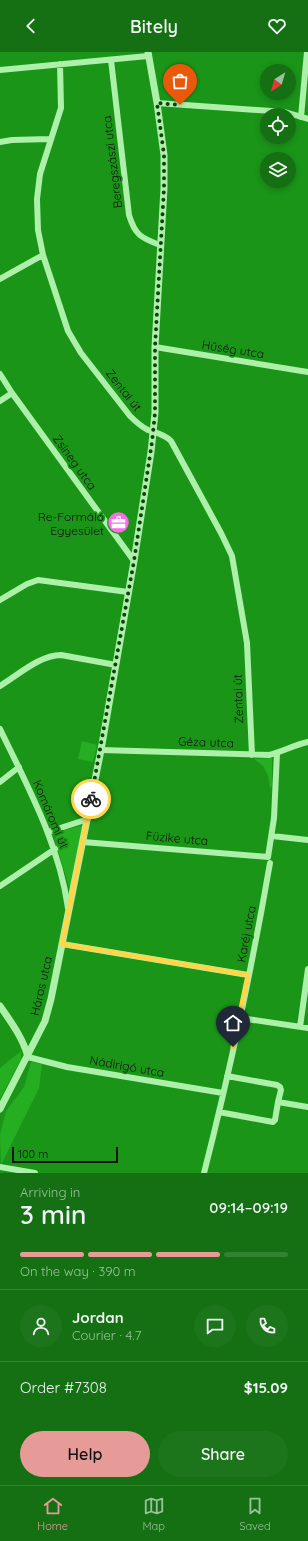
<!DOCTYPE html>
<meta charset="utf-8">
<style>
:root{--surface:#147012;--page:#1d751b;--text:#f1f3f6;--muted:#9dc19f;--line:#338232;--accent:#e69b98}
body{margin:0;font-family:Quicksand,sans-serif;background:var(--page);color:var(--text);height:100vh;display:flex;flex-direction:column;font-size:15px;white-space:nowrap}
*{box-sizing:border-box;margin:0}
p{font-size:13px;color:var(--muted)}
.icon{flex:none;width:22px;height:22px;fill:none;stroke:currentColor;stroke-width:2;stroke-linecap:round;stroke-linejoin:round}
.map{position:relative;height:1121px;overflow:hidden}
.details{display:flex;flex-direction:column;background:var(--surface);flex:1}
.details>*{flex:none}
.needle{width:26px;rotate:217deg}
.tools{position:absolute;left:260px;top:12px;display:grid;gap:8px}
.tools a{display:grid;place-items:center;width:36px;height:36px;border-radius:50%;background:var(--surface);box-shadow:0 2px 6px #0003;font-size:20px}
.scale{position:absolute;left:12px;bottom:10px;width:106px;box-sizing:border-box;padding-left:4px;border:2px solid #111;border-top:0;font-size:11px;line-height:14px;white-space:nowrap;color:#111;-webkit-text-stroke:3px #1a9518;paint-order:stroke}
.pin{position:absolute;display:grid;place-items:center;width:34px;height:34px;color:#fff;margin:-41px -17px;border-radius:50% 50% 50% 0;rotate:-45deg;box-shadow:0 0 4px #0007}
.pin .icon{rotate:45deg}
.courier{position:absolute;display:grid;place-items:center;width:40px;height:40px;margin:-20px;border:3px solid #ffd54a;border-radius:50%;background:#fff;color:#222;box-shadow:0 1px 5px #0007}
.head em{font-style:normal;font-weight:600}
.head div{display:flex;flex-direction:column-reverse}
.head{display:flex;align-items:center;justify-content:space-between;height:68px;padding:0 20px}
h1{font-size:26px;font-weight:600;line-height:30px}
.bar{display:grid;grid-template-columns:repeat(4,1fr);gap:6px 4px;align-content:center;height:48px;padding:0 20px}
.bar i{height:5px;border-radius:3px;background:var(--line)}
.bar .on{background:var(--accent)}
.bar p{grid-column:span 4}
.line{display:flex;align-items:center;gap:10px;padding:0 20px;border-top:1px solid var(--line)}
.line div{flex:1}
.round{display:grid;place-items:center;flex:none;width:42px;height:42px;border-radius:21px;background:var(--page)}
.button{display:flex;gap:8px;margin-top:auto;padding:8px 20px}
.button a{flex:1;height:46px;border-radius:24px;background:var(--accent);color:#111;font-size:16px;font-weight:600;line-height:46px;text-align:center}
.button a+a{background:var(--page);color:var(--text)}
header{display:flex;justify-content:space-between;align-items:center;height:52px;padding:0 20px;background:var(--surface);font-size:18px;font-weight:600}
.dock{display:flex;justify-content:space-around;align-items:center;height:56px;border-top:1px solid var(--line);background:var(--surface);font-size:11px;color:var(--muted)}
.dock a{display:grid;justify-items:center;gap:2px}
.dock .on{color:var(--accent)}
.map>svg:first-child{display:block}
.green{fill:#25ae21}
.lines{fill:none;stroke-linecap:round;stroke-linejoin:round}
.minor{stroke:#acf0aa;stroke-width:6}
.tertiary{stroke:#acf0aa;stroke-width:7}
.done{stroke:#143f13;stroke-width:4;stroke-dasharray:0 7.2}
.route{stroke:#ffd54a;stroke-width:5}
.labels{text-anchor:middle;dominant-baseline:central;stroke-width:3.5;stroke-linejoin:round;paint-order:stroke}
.street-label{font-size:12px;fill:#111;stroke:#1a9518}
.poi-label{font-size:12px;fill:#111;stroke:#1a9518;text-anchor:end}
</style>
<header><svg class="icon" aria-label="back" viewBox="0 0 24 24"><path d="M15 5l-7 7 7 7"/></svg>Bitely<svg class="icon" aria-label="heart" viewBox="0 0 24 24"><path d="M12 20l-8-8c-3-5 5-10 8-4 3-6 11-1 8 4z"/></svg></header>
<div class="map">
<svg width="308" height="1121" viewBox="0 0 308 1121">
<rect width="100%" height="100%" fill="#1a9518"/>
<path class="green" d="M82 689 97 693 93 710 78 707Z
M272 706V734L270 737 268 723 263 714 254 707Z
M83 773 71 834 69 835 55 788 58 780Z
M21 999V1007L0 1047V1016Z
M31 1010 42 1012 39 1036 1 1113 0 1083 6 1059 24 1035Z"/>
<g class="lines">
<path class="minor" d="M111 8 129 163C135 183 141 186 160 193
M60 12 61 56 40 122 37 147 38 178 43 203 68 279 81 301 130 364C135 369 140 374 148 378 156 381 164 382 171 389L221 481 232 504 247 591 252 703
M0 18 148 4
M157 51 285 60 308 67
M301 65 307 0
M0 90 12 88 50 87
M0 227 43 203
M155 295 308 320
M0 322 12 341 134 509
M0 349 12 341
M0 548 27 532 38 528 128 540
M0 634C18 623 40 603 61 603L116 613
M0 677C28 735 59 792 68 856
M101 698 269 703C282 700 294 693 308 690
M0 730 19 715
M48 780 88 767
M272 784 308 788
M83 790 268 805 274 766 277 701
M0 834 55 797
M62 892 248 923
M240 966 308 976
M300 975 308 917
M28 1005 67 1015 223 1041
M227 1024 277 1033 280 1035 281 1038 278 1050 308 1055
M219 1060 273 1070 275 1068 278 1050
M0 1115 35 1121
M204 1121C230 1019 252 915 270 811"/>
<path class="tertiary" d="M0 954C11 970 23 986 28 1005
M0 1057 45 969 51 947 101 698 134 509 151 400 155 361V295L164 136V103L157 51 148 0"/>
</g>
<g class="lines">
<path class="done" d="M91 747 134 509 152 390 155 361V295L164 136V103L157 51 180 53"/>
<path class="route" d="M91 747 62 892 248 923 233 995"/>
</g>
<defs>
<symbol id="office-disc" viewBox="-11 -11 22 22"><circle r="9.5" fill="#ff69eb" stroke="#1a9518"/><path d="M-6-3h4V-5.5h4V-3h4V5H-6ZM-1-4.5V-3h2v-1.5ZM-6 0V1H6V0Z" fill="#fff"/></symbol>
</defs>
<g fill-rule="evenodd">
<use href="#office-disc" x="106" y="458" width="25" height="25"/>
</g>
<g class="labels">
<g class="street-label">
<text transform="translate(112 110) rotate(-97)">Beregszászi utca</text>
<text transform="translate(233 297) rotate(9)">Hűség utca</text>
<text transform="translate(124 338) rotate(52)">Zentai út</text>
<text transform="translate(75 410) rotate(54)">Zsineg utca</text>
<text transform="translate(238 647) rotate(-92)">Zentai út</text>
<text transform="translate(206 690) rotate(2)">Géza utca</text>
<text transform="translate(51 762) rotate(67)">Komáromi út</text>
<text transform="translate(177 786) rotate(5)">Füzike utca</text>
<text transform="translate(246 882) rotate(-79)">Karéj utca</text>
<text transform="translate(41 934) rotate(-77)">Háros utca</text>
<text transform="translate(127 1014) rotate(10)">Nádirigó utca</text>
</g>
<g class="poi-label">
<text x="104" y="464">Re-Formáló<tspan x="104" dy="14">Egyesület</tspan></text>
</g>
</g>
</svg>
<div class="tools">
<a><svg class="needle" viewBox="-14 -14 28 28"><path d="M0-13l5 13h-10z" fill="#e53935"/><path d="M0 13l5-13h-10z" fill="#9dc19f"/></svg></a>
<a><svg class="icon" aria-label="locate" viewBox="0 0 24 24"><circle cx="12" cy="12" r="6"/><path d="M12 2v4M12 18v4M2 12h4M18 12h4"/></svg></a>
<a><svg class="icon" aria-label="layers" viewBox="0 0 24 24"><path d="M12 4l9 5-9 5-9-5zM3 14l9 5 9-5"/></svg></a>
</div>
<div class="scale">100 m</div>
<div class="pin" style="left:180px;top:53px;background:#ea580c"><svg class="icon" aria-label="bag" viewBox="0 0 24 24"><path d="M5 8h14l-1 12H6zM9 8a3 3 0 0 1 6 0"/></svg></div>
<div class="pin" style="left:233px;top:995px;background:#1f2937"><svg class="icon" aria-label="home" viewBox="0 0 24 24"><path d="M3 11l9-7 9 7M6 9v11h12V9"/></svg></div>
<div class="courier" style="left:91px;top:747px"><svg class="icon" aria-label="bike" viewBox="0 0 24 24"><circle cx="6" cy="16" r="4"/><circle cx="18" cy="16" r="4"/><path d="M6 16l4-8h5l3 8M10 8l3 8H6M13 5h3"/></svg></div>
</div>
<section class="details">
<div class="head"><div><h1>3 min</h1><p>Arriving in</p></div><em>09:14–09:19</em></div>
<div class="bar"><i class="on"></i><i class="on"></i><i class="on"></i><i></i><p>On the way · 390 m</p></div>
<div class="line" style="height:72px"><a class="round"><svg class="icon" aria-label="person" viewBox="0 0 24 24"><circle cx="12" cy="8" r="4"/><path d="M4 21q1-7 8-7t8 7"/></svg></a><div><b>Jordan</b><p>Courier · 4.7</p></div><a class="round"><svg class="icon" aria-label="chat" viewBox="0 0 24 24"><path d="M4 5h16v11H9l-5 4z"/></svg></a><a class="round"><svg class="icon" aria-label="phone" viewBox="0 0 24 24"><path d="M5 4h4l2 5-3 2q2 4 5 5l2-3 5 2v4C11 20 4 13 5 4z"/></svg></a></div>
<div class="line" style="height:52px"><div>Order #7308</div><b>$15.09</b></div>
<div class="button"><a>Help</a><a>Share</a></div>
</section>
<nav class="dock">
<a class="on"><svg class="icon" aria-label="home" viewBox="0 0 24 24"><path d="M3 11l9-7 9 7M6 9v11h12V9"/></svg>Home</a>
<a><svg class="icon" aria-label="map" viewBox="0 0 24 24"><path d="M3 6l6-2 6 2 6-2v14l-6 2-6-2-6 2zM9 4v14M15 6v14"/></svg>Map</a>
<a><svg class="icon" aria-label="saved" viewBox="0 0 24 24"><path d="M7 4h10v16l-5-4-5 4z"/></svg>Saved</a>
</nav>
